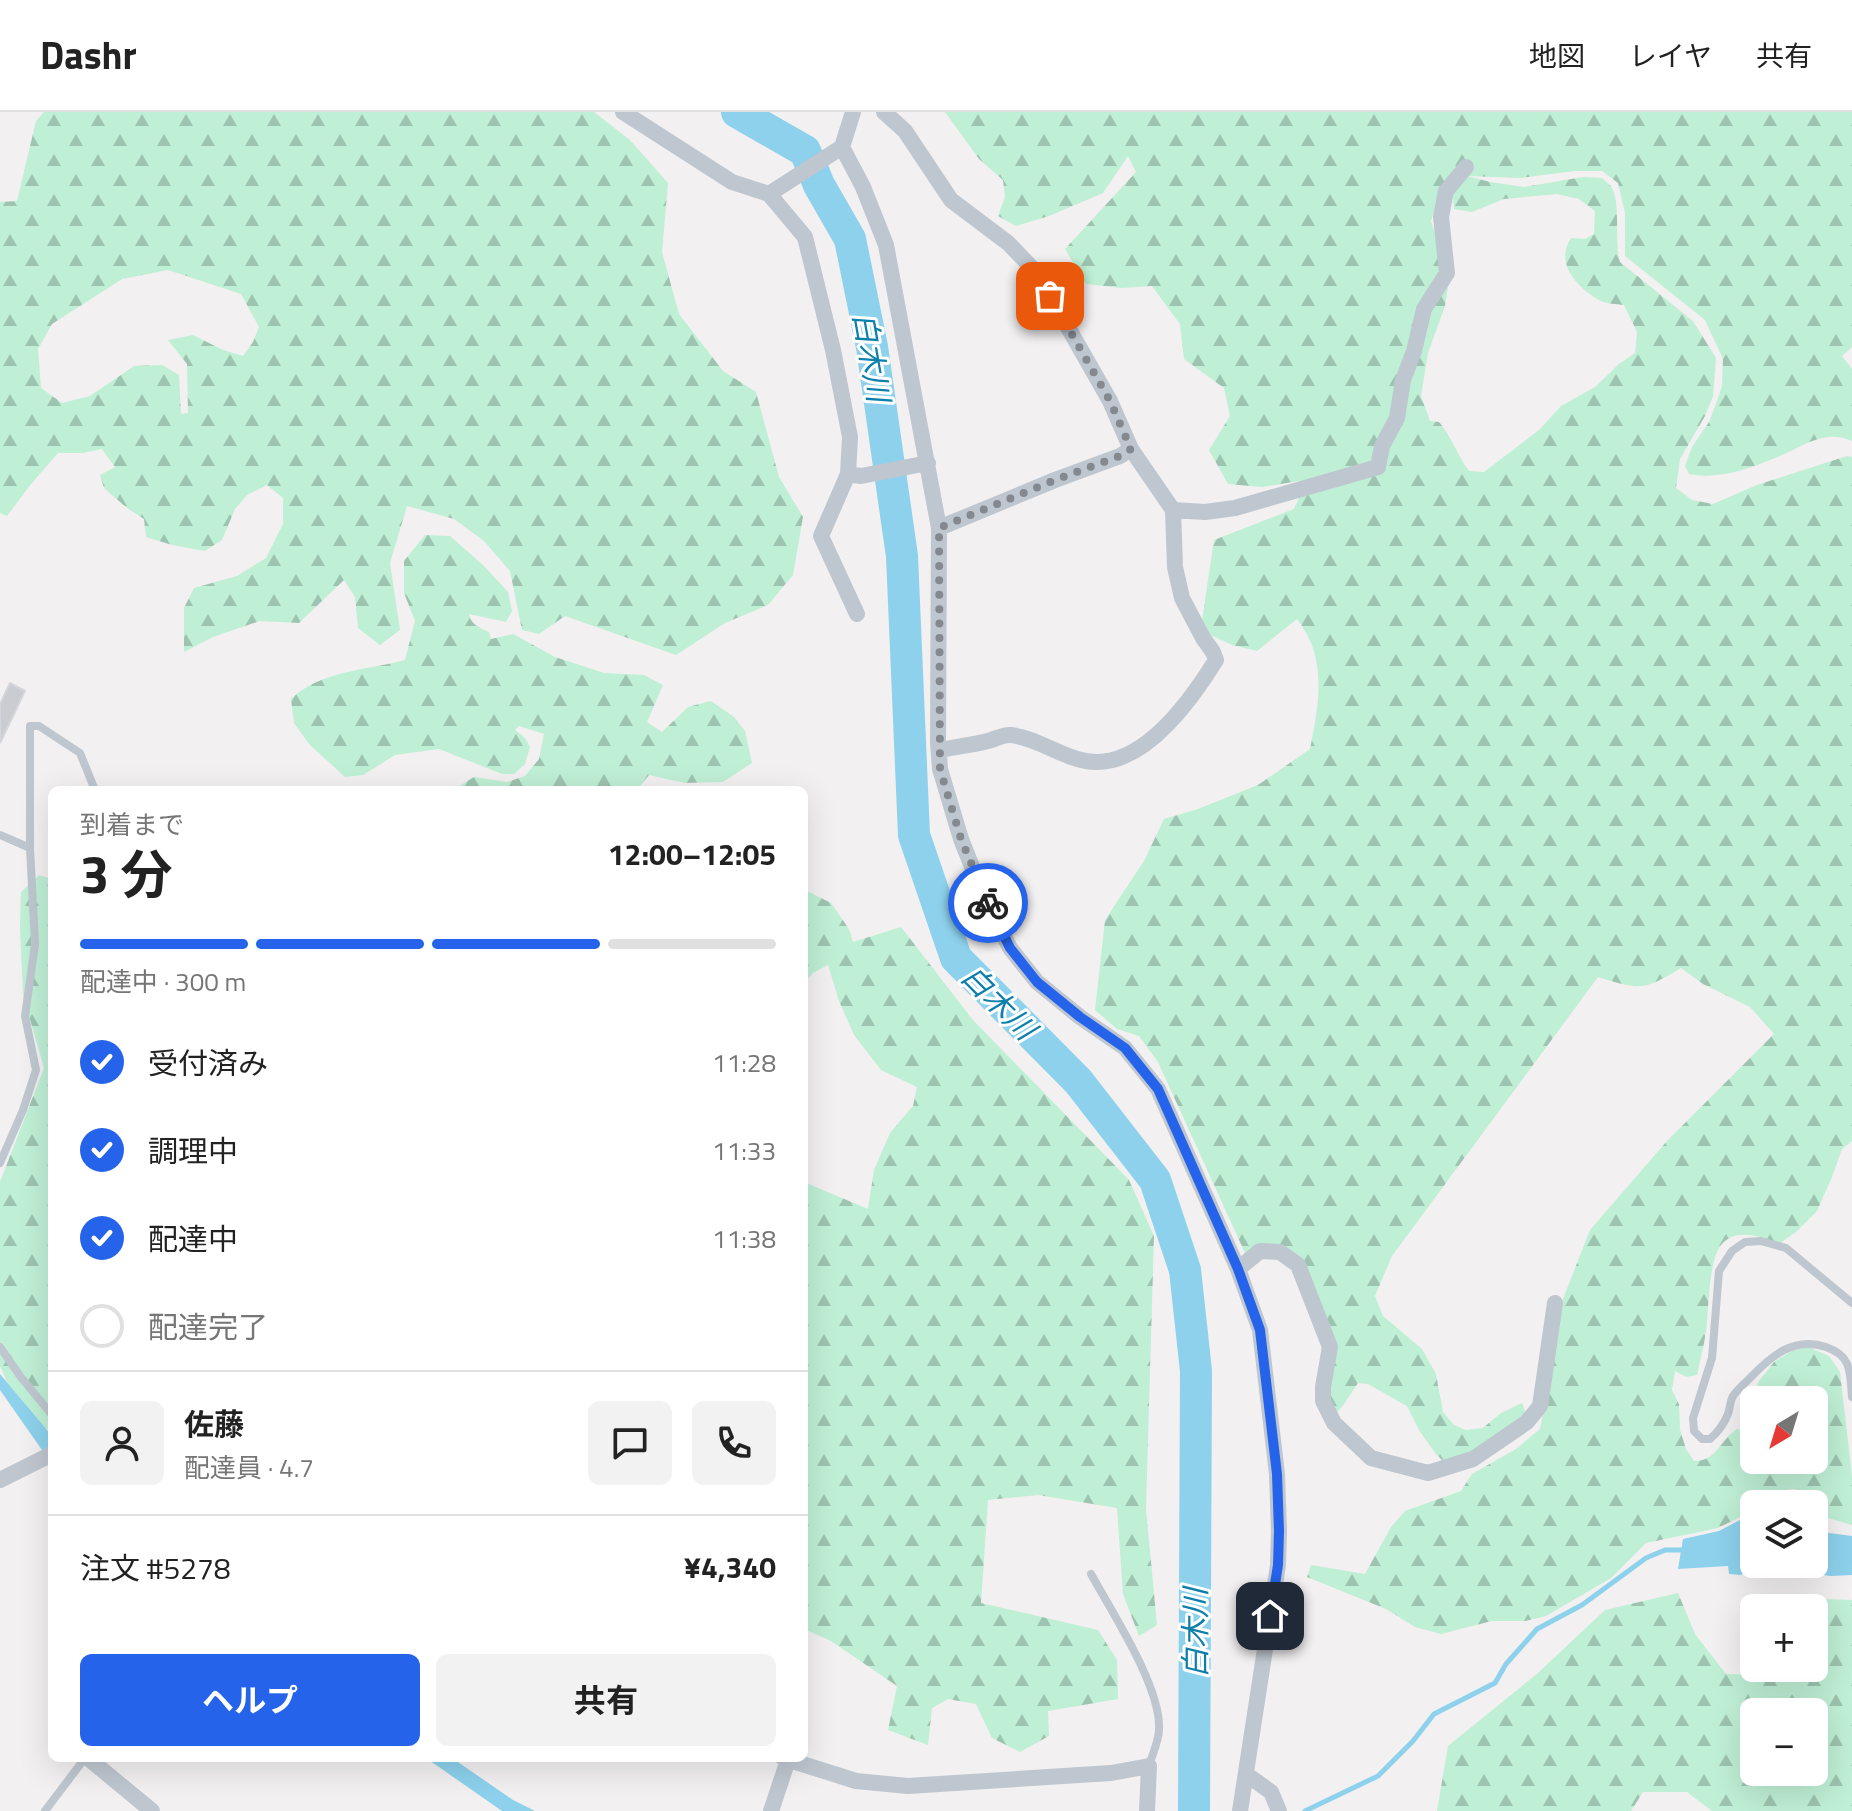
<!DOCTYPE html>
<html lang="ja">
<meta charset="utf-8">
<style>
:root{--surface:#fff;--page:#f2f2f2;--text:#222;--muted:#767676;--line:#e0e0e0;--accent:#2563eb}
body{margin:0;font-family:"Titillium Web","Noto Sans JP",sans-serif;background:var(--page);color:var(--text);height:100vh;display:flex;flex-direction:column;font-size:30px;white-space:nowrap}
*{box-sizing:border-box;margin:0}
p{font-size:26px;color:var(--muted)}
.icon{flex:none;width:44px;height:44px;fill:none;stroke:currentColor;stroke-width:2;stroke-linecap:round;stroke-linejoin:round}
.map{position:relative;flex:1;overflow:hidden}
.drawer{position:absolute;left:48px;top:674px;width:760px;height:976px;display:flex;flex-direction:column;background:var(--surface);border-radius:12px;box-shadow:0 8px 32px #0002}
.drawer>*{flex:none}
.needle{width:52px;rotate:218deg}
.controls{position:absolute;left:1740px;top:1274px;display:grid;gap:16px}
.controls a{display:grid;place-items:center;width:88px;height:88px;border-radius:12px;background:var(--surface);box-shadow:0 8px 32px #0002;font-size:40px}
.pin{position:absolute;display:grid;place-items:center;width:68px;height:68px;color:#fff;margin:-34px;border-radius:16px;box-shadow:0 4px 12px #0006}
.courier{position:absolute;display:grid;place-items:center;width:80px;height:80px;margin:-40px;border:6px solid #2563eb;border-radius:50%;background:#fff;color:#222;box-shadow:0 2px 10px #0007}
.headline em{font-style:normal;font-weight:700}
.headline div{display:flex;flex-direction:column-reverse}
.headline{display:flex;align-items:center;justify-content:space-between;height:136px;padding:0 32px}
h1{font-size:52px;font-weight:700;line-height:60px}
.bar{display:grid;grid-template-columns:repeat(4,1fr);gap:12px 8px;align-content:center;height:96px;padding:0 32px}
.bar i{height:10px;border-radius:6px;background:var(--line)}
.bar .on{background:var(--accent)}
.bar p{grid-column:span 4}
.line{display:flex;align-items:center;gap:20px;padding:0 32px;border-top:2px solid var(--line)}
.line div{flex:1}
.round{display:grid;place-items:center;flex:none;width:84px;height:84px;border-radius:12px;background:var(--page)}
ol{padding:0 32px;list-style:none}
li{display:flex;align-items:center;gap:24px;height:88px}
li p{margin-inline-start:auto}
li .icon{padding:8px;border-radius:50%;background:var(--accent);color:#fff;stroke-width:4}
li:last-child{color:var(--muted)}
li i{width:44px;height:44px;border:4px solid var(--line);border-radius:50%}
.action{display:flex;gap:16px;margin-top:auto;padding:16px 32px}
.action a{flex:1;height:92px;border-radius:12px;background:var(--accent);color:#fff;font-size:32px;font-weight:700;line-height:92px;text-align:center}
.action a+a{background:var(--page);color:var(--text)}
header{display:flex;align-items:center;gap:48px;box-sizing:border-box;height:112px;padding:0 40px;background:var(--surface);border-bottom:2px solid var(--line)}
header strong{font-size:38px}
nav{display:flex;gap:44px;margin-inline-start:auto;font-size:28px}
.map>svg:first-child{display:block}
.forest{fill:url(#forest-firs);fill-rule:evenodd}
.water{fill:#8dd1ec}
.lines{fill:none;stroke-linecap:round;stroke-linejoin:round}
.stream{stroke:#8dd1ec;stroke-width:5}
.river{stroke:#8dd1ec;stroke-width:32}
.building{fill:#caccd2;stroke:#d4d6db;stroke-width:2}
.service{stroke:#bec6cf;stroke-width:8}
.minor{stroke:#bec6cf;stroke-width:16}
.done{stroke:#848990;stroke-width:8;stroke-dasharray:0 14.4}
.route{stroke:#2563eb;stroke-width:10}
.labels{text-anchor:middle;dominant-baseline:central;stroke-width:6;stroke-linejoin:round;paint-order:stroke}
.water-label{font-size:30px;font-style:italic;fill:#0d7fab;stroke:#fff}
</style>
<header>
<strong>Dashr</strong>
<nav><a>地図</a><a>レイヤ</a><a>共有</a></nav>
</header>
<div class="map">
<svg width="1852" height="1699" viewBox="0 0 1852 1699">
<defs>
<pattern id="forest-firs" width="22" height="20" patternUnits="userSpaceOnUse" patternTransform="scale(2)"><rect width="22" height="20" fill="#bfefd5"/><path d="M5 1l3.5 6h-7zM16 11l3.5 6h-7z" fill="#9dc4b0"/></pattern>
</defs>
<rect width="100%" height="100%" fill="#f2f0f0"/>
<path class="forest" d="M44 0H594L630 28 668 71 662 140 679 202 723 259 756 280 779 365 803 405 793 463 768 493 725 511 676 543 565 504 539 522 522 518 510 459 484 429 454 407 407 394 390 451 400 518 380 533 358 516 355 485 344 468 299 511 260 509 213 525 184 540V496L194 476 237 464 266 446 283 412V386L267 373 247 383 235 397 222 428 205 439 172 433 146 425 144 407 127 396 104 376 100 363 115 355 102 337 83 341H58L31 372 7 404 0 401V90L17 89 36 9ZM168 158 241 182 259 215 253 230 243 244 223 238 193 223 168 228 187 252 188 301 181 302 179 263 162 253 134 254 90 284 62 291 41 276 38 237 52 212 122 167Z
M945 0H1852V235L1842 244 1852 257V329C1824 316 1801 336 1775 346 1749 357 1717 368 1689 362L1685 354 1692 335 1709 310 1717 289 1722 274 1723 247 1705 208 1625 144V101L1618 71 1602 59H1574L1520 66 1467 64 1490 70 1524 75 1583 65 1602 66C1605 69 1610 72 1612 76 1621 92 1614 130 1620 150L1693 209 1716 246 1713 284 1705 304 1680 347 1676 376 1692 388 1713 392 1757 373 1847 344 1852 345V1029L1842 1037 1832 1065 1817 1099 1797 1119 1779 1132C1762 1125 1736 1115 1721 1133 1708 1150 1709 1197 1706 1219 1704 1234 1700 1248 1697 1263L1686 1265 1675 1259 1672 1278 1679 1292 1680 1318 1686 1337 1694 1349C1716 1350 1721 1327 1737 1317L1749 1321 1754 1314V1348H1814V1288H1754V1313L1753 1308 1746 1305 1759 1269 1774 1250 1792 1239 1808 1235 1829 1244 1840 1260 1852 1364V1413L1814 1402V1392H1803L1796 1377H1789L1788 1387 1784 1392H1754V1406L1740 1405 1718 1416 1646 1431 1611 1466 1546 1504 1525 1509H1492L1441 1522 1415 1515 1386 1497 1307 1465 1311 1453 1365 1462 1391 1415 1405 1399 1461 1379 1472 1362 1516 1337 1540 1317 1552 1254 1561 1192 1590 1118 1667 1029 1774 922 1750 895 1703 872 1681 856C1643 879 1640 878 1598 865L1392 1144 1375 1184 1383 1204 1422 1237 1436 1262 1443 1300 1454 1313 1466 1318 1483 1316 1501 1301 1522 1291 1527 1306 1490 1340 1454 1360 1435 1341 1419 1318 1407 1294 1368 1272 1358 1271 1342 1295 1336 1301 1327 1285 1335 1248 1328 1217 1299 1148 1281 1136 1259 1134 1245 1141 1158 950 1139 924 1117 917 1095 898 1105 808 1144 749 1164 707 1198 697 1258 673 1310 637C1319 592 1328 546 1297 507L1257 539 1232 533 1204 520 1202 509 1214 428 1294 397 1301 381 1382 357 1387 331 1401 307 1407 267 1423 218 1428 197 1449 169 1445 194 1428 241 1421 284 1430 309 1439 310C1452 325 1457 343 1469 359L1484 360 1539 318 1561 294 1595 275 1619 252 1635 241 1637 220 1624 193C1616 192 1606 192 1599 188 1578 176 1554 151 1571 126L1585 127 1594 122 1595 99 1579 87 1557 82 1504 87 1472 100 1454 97 1453 83 1438 89 1431 109 1440 136 1443 163 1421 195 1412 238 1402 261 1395 304 1380 331 1375 351 1305 371 1299 369 1262 375 1228 372 1209 338 1230 304 1224 276 1184 247 1180 212 1152 174 1122 176 1086 172 1065 137 1136 60 1128 44 1103 81 1049 104 1016 114 998 104 1005 85 1003 68 979 47Z
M425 423 450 424 484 454 508 480 512 499 506 510 469 502C471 513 479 515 489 520L491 527 513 522 555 545 604 561 644 563 663 573 647 610 662 620 688 595 711 589 734 605 745 619 752 651 723 670 685 671 649 663 637 678H453L474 665 507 670 525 664 539 647 544 622 519 614 515 618 525 626 530 635 525 652 514 662H502L439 637 395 643 363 663 345 665 309 632 294 611 291 587C320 559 367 558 405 548L415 509 404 481V449Z
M39 763 52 767V1318L45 1317 7 1270 0 1254V1070L44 956 23 883 20 816 21 780Z
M807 779 831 791 849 817 853 830 901 815 973 908 1129 1068 1154 1124 1146 1397 1157 1513 1139 1524 1123 1482 1117 1396 1038 1383 988 1388 981 1491 1098 1518 1117 1548 1118 1587 1048 1599 1049 1624 1020 1640 992 1626 976 1592 948 1587 932 1596 928 1633 888 1618 897 1574 831 1529 804 1517V1070L868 1097 874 1058 890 1021 913 994 917 975 881 958 854 923 839 889 828 853 813 861 804 871V781Z
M1678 1481 1695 1522 1726 1562 1769 1563 1772 1556H1814V1496H1794L1797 1486 1852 1488V1699H1712L1687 1680H1643L1631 1699H1437L1448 1634 1538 1561 1605 1498ZM1754 1600H1814V1660H1754Z"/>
<path class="water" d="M0 1262 52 1324V1349L42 1338 0 1278Z
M1740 1408H1754V1452H1814V1419L1852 1424V1463L1831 1464 1752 1454 1741 1463 1729 1462 1728 1454 1678 1457 1683 1427 1719 1419Z
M426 1646H452L513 1688 535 1699H502Z"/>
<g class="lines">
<path class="stream" d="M1305 1699 1378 1664 1413 1629 1434 1602 1495 1571 1506 1552 1537 1517 1582 1493 1646 1446 1665 1438H1685"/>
<path class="river" d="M737 0 805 39 819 73 850 127 872 235 902 444 914 723 956 846 1078 969 1155 1068 1185 1158 1196 1259 1194 1699"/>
</g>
<path class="building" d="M10 571 25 579 0 631V592Z"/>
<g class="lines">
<path class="service" d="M0 723 30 736
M0 1051 23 998 36 958 25 904 35 832 30 736V614H39L80 641 95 678
M1852 1191 1786 1136 1761 1129 1745 1130 1732 1139 1719 1159 1712 1246 1693 1306 1694 1319 1702 1327H1710C1718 1320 1724 1312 1728 1302 1730 1297 1730 1289 1733 1284 1737 1278 1745 1271 1750 1266 1771 1244 1794 1224 1826 1235 1852 1244 1850 1260 1852 1285
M0 1235 20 1264 52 1303
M1091 1462C1112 1500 1161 1575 1159 1617 1159 1629 1152 1643 1149 1654
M45 1699 85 1646"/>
<path class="minor" d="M623 0 732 70 769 82 805 125 833 238 850 325 848 362 821 424 857 502
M884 0 905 19 951 88 1008 131 1037 161 1110 289 1131 337 1173 398 1175 455 1182 486 1203 526 1213 540 1216 548C1190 590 1139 663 1081 648 1057 642 1036 626 1011 623 1003 622 996 627 988 629 972 633 955 635 939 638
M842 35 863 75 886 133 939 416 938 630 940 657 961 727 982 780 1010 836 1037 870 1080 905 1125 936 1158 977 1238 1157 1260 1218 1277 1362 1279 1419 1278 1453 1240 1699
M769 82 842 35 853 0
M848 362 861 364 928 351
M1173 398 1205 400 1235 396 1378 355 1382 334 1397 306 1403 268 1414 239 1424 197 1447 161 1441 105 1446 79 1466 55
M939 416 1055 368 1120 344 1131 337
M1238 1157 1260 1139 1280 1140 1298 1153 1330 1235 1323 1275V1289L1334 1311 1371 1346 1428 1361 1473 1347 1527 1310 1540 1294 1555 1191
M0 1368 52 1342
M88 1646 152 1699
M783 1646 856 1669 908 1674 1111 1661 1149 1654 1147 1699
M1246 1662 1271 1680 1279 1699
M771 1699 788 1648"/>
</g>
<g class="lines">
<path class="done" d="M988 791 961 727 940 657 939 416 1055 368 1120 344 1131 337 1110 289 1050 184"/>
<path class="route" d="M988 791 1010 836 1037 870 1080 905 1125 936 1158 977 1238 1157 1260 1218 1277 1362 1279 1419 1278 1453 1270 1504"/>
</g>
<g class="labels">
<g class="water-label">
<text transform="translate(872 245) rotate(80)">白木川</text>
<text transform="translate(999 890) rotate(45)">白木川</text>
<text transform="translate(1195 1521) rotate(-90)">白木川</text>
</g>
</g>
</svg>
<div class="controls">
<a><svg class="needle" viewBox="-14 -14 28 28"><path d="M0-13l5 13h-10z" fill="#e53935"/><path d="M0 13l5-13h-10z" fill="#767676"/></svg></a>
<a><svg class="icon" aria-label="layers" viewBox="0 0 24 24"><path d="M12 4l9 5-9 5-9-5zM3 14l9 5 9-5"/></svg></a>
<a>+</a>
<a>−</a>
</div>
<div class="pin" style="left:1050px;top:184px;background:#ea580c"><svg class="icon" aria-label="bag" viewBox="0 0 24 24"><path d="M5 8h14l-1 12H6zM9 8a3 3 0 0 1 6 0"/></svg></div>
<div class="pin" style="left:1270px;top:1504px;background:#1f2937"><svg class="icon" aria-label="home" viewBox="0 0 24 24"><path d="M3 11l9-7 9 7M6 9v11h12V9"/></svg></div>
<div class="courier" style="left:988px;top:791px"><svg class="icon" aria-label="bike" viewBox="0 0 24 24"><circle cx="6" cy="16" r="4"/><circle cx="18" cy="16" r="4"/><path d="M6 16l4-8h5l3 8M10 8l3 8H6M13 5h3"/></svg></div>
<section class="drawer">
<div class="headline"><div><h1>3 分</h1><p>到着まで</p></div><em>12:00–12:05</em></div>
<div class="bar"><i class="on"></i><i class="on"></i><i class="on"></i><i></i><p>配達中 · 300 m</p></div>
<ol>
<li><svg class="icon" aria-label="check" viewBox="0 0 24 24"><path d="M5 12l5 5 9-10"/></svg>受付済み<p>11:28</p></li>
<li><svg class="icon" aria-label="check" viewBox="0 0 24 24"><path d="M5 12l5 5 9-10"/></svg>調理中<p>11:33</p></li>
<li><svg class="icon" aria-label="check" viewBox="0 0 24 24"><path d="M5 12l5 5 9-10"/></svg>配達中<p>11:38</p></li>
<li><i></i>配達完了</li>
</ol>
<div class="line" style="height:144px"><a class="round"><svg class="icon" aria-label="person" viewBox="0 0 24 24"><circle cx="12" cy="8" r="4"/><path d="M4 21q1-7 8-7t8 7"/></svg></a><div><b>佐藤</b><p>配達員 · 4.7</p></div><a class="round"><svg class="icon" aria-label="chat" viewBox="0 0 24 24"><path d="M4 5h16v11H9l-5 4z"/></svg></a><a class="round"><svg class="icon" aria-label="phone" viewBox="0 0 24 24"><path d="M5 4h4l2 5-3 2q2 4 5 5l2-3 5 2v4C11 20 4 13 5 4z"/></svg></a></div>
<div class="line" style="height:104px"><div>注文 #5278</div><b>¥4,340</b></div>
<div class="action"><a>ヘルプ</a><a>共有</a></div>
</section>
</div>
